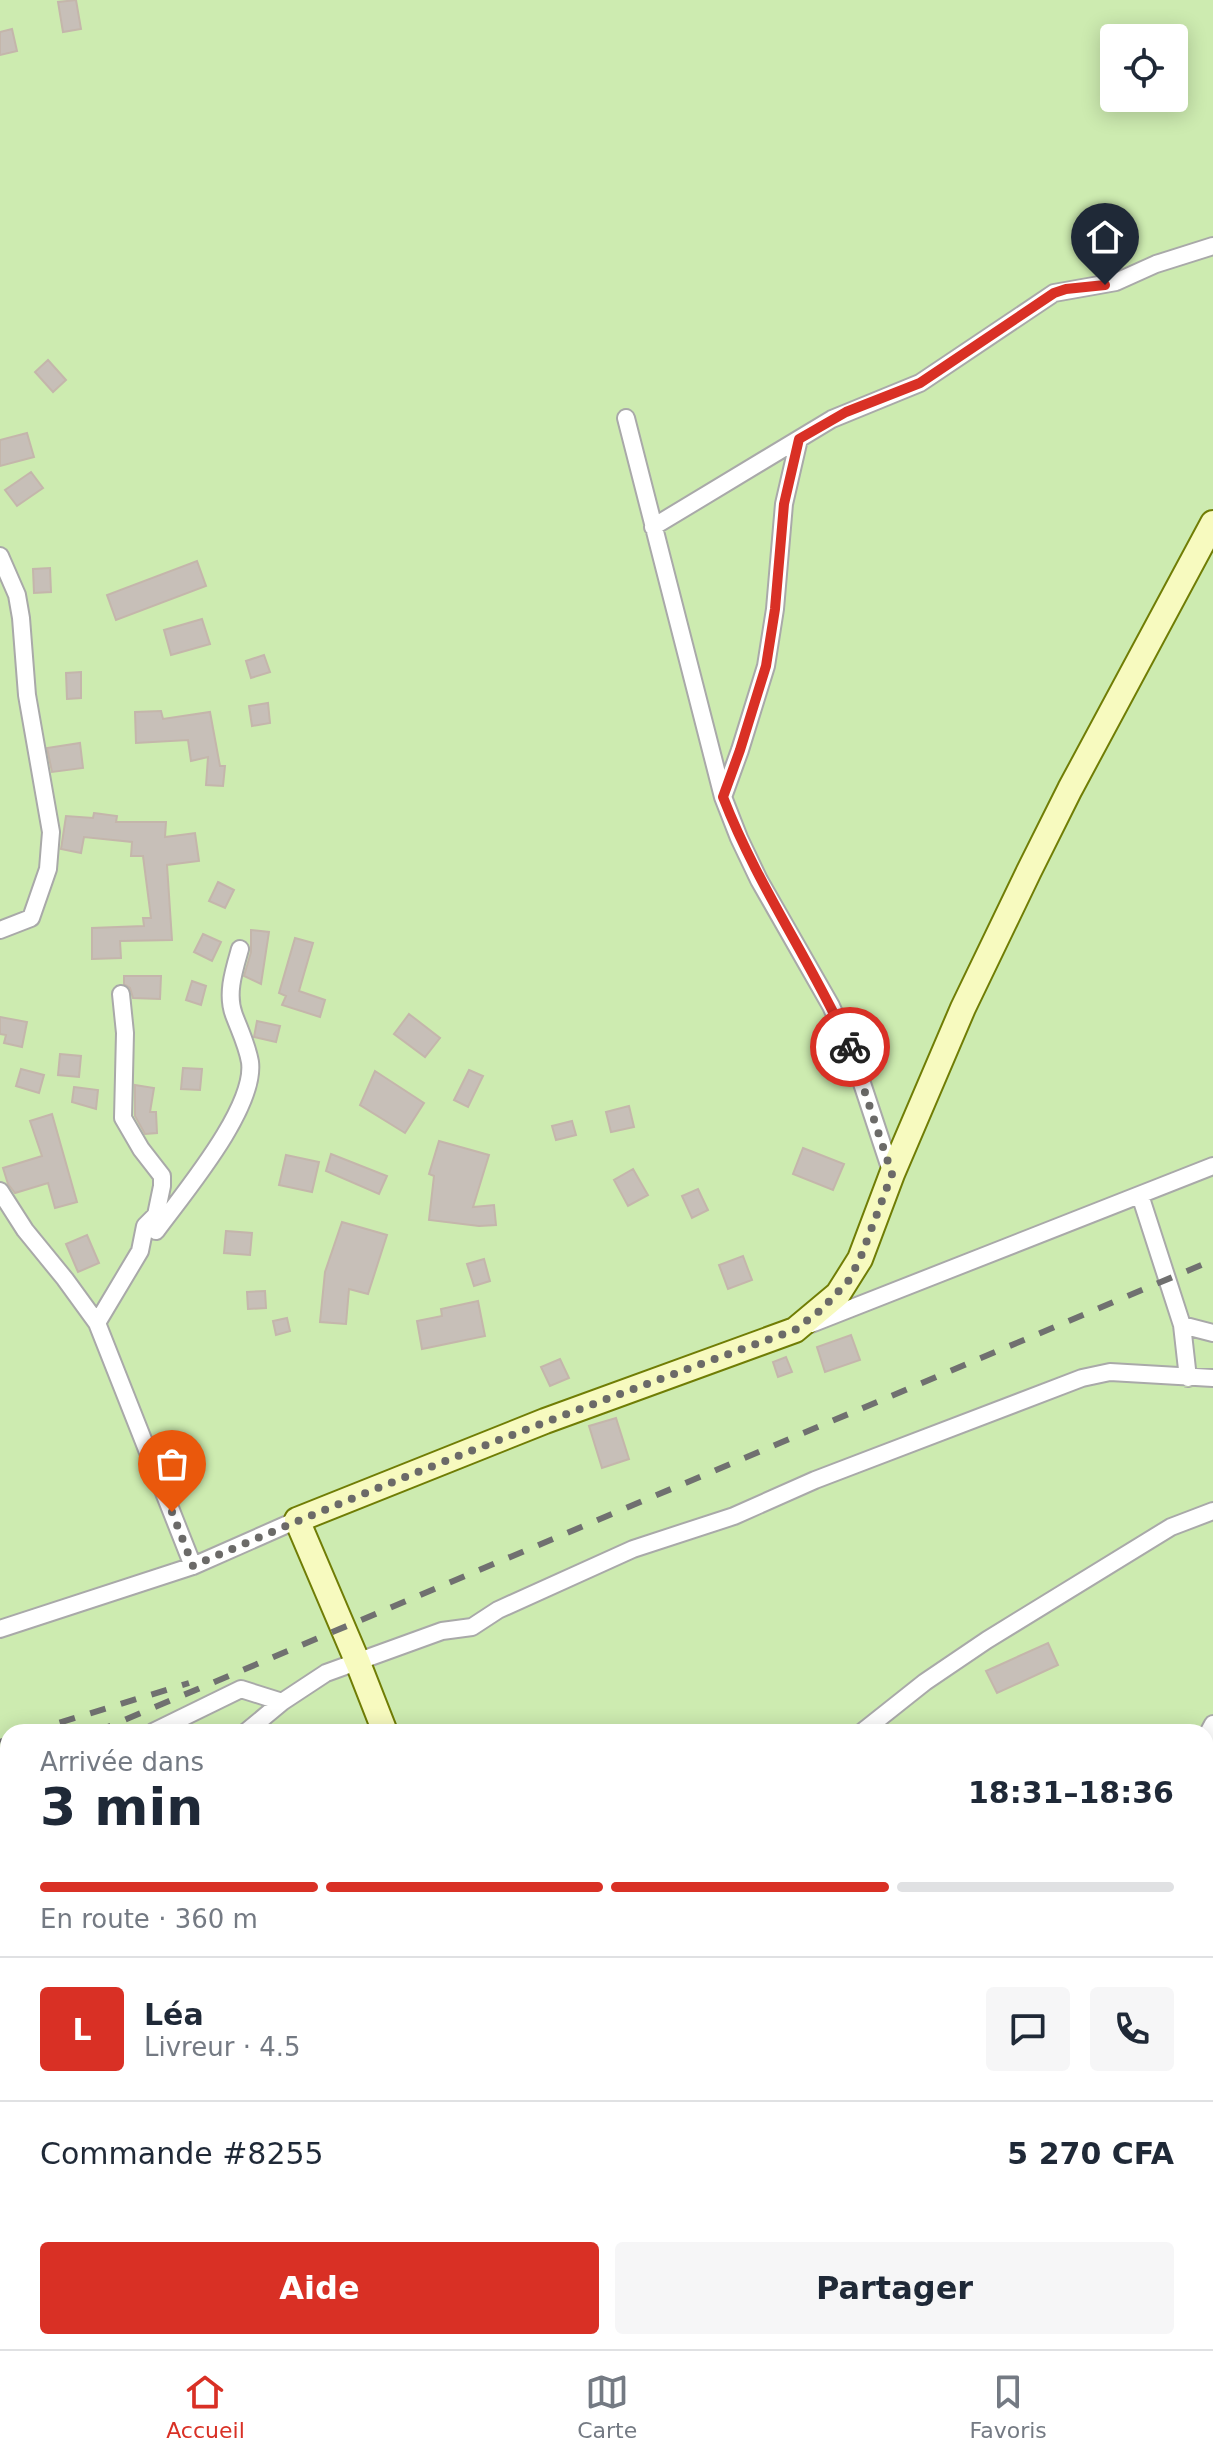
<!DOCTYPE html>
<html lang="fr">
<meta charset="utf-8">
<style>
:root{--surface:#fff;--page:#f6f6f7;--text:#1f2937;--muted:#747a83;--line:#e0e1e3;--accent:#d93025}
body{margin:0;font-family:"DejaVu Sans",sans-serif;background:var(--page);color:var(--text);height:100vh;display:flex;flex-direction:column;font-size:30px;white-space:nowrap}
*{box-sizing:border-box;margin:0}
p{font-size:26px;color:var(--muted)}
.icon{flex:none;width:44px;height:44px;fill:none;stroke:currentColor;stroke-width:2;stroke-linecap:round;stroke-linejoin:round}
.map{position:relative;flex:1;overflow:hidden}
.side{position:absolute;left:0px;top:1724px;width:1214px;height:626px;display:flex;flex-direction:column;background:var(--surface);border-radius:24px 24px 0 0;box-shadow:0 4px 20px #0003}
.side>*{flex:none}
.controls{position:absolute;left:1100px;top:24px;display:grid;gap:16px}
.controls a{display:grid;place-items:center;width:88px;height:88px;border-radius:8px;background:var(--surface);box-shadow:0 4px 20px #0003;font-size:40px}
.pin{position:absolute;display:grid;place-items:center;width:68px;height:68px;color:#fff;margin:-82px -34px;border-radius:50% 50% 50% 0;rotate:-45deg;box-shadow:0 0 8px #0007}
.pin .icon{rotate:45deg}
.courier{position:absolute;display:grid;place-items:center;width:80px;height:80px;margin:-40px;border:6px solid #d93025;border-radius:50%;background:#fff;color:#222;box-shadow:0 2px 10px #0007}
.head em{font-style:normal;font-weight:700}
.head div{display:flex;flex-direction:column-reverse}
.head{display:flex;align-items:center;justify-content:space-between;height:136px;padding:0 40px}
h1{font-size:52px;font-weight:700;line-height:60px}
.bar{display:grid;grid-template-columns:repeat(4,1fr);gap:12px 8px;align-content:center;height:96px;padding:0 40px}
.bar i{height:10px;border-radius:6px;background:var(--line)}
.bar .current{background:var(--accent)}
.bar p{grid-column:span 4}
.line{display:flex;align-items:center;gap:20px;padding:0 40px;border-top:2px solid var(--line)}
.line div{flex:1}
.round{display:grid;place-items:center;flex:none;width:84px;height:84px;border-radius:8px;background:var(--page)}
.action{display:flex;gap:16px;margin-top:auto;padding:16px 40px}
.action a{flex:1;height:92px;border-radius:8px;background:var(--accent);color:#fff;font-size:32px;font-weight:700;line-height:92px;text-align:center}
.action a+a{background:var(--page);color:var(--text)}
.menu{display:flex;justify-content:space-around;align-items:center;height:112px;border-top:2px solid var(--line);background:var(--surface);font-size:22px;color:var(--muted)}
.menu a{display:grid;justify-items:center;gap:4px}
.menu .current{color:var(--accent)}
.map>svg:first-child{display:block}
.grass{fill:#cdebb0;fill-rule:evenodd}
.building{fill:#c7bfb8;stroke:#c4b6ab;stroke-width:2}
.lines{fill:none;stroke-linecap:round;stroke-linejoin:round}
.street-casing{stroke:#a9a9a9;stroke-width:20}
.secondary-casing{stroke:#707d05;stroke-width:28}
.street{stroke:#fff;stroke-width:16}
.secondary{stroke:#f7fabf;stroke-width:24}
.rail{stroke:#707070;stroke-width:6;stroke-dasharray:16 16;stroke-linecap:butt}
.done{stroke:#6b6a68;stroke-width:8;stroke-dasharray:0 14.4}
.route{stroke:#d93025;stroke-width:10}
</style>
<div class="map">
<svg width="1213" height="2349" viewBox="0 0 1213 2349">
<rect width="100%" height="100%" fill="#f2efe9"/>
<path class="grass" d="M0 0H1213V2349H0ZM1114 38H1174V98H1114ZM8 1732H1206V2342H8Z"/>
<path class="building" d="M76 0 81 29 63 32 58 2Z
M12 29 17 51 0 55V32Z
M48 360 66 380 53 392 35 372Z
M27 433 34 457 0 466V440Z
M31 472 43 488 17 506 5 490Z
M197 561 206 586 116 620 107 595Z
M50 568 51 592 34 593 33 569Z
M202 619 210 644 171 655 164 630Z
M264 655 270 672 251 678 246 661Z
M81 672V698L67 699 66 673Z
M268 703 270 723 252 726 249 706Z
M161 711 163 719 210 712 220 766H225L223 786 206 785 208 757 191 761 188 740 136 743 135 712Z
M80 743 83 768 52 772 47 748Z
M94 813 117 816 116 822H166L165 837 195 833 199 861 167 865 172 940 120 941 121 958 92 959V928L144 926 143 918H151L143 856H131L132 842 84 837 81 853 61 849 66 816 93 818Z
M218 882 234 890 225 908 209 901Z
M251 930 269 932 261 984 244 976 251 952Z
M203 934 221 942 212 961 194 952Z
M295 938 313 943 299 991 325 1000 320 1017 282 1005 286 996 279 993Z
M124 976H161L160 999 133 998 130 988 124 984Z
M192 981 206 986 201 1005 186 1000Z
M409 1014 440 1038 425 1057 394 1034Z
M0 1017 27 1022 22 1047 4 1043 6 1035 0 1034Z
M257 1021 280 1026 276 1042 254 1037Z
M60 1054 81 1056 79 1077 58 1075Z
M183 1068 202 1069 200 1090 181 1089Z
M21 1069 44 1075 39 1093 16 1086Z
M469 1070 483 1076 468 1107 454 1100Z
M375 1071 424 1103 405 1133 360 1105Z
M135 1085 154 1088 150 1112H156L157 1133 145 1134 135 1116Z
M74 1087 98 1090 96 1109 72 1102Z
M629 1106 634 1127 611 1132 606 1112Z
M52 1114 77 1202 55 1208 48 1183 15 1193 8 1184 3 1168 42 1156 30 1121Z
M572 1121 576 1135 556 1140 552 1126Z
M439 1141 489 1155 473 1207 494 1205 496 1225 479 1226 429 1220 434 1176 429 1174Z
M803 1148 844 1164 833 1190 793 1174Z
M331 1154 387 1176 379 1194 326 1171Z
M286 1155 319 1162 312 1192 279 1185Z
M633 1169 648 1195 628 1206 614 1180Z
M698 1189 708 1210 692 1218 682 1196Z
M342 1222 387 1235 368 1294 349 1289 346 1324 320 1322 325 1272Z
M226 1231 252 1233 250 1255 224 1253Z
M87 1235 99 1263 78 1272 66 1244Z
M743 1256 752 1280 728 1289 719 1265Z
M484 1259 490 1281 474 1286 467 1264Z
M265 1291 266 1308 248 1309 247 1292Z
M478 1301 485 1336 422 1349 417 1321 442 1316 441 1309Z
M287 1318 290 1331 276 1335 273 1321Z
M851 1335 860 1360 825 1372 817 1347Z
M786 1357 792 1372 778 1377 773 1362Z
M560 1359 569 1378 550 1386 541 1367Z
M616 1418 629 1459 602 1468 589 1426Z
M1048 1643 1058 1665 997 1693 986 1671Z"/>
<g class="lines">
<defs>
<path id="street" d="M626 418 723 797 739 838 759 880 831 1006 852 1053 892 1174
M653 527 832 419 920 383 1054 293 1116 282 1156 264 1213 246
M0 556 17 595 21 618 27 695 51 832 48 869 31 918 0 930
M723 797 740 750 766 666 775 609 784 504 799 439
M121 994 125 1033 123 1118 141 1149 162 1176V1186L156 1215 145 1226 140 1251 97 1323 193 1566
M0 1191 25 1230 65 1279 97 1323
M1140 1195 1182 1325 1188 1378
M156 1231C183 1194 256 1108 250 1062 247 1045 240 1031 234 1015 226 994 234 970 240 949
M811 1324 1213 1166
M1182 1325 1213 1333
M0 1629 193 1566 297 1520
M153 1732 241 1689 282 1702
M246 1732 282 1702 326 1673 442 1631 472 1627 498 1610 633 1549 734 1516 815 1480 1082 1378 1110 1372 1213 1378
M862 1732 925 1682 987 1640 1171 1527 1213 1511
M1206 1737 1213 1724
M0 1804 8 1801
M0 1996 8 1986
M0 2036 8 2048
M0 2160 8 2159
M1206 2243 1213 2242
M1206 2287 1213 2295
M358 2342 361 2349
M283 2349 304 2342
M718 2349 724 2342
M951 2349 957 2342"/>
<path id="secondary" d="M385 1732 358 1663 297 1520 545 1421 795 1330 838 1294 860 1259 892 1174 963 1008 1029 871 1070 789 1213 523
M653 2342 656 2349"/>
</defs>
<use href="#street" class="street-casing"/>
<use href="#secondary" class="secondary-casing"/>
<use href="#street" class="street"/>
<use href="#secondary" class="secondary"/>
<path class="rail" d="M29 1732 189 1683
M96 1732 1213 1260
M0 1742 8 1739
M0 1757 8 1754
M0 1772 8 1768"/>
</g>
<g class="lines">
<path class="done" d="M172 1512 193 1566C391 1479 592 1403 795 1330L822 1309 849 1280 860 1259 892 1174 850 1047"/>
<path class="route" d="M850 1047C811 961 757 885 723 797L740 750 766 666 775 609 784 504 799 439 846 412 920 383 1054 293 1066 289 1105 285"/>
</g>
</svg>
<div class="controls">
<a><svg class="icon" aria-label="locate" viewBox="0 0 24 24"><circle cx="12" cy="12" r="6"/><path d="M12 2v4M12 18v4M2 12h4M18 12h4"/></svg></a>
</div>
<div class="pin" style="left:172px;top:1512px;background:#ea580c"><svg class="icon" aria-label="bag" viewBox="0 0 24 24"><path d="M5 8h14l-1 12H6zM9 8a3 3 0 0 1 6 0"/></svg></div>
<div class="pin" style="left:1105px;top:285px;background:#1f2937"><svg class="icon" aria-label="home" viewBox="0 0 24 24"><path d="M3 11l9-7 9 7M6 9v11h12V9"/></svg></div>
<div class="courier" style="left:850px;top:1047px"><svg class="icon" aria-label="bike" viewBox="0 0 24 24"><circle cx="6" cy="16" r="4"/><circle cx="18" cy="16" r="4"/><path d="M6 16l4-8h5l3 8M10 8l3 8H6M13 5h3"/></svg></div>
<section class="side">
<div class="head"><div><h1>3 min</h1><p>Arrivée dans</p></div><em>18:31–18:36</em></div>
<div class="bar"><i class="current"></i><i class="current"></i><i class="current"></i><i></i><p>En route · 360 m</p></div>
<div class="line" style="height:144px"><b class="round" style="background:var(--accent);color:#fff">L</b><div><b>Léa</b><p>Livreur · 4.5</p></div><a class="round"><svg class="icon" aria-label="chat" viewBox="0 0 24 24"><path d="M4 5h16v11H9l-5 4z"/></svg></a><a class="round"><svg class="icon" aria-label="phone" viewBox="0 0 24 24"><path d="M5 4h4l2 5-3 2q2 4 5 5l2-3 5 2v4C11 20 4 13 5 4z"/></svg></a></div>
<div class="line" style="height:104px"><div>Commande #8255</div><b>5 270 CFA</b></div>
<div class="action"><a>Aide</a><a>Partager</a></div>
</section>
</div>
<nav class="menu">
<a class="current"><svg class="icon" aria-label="home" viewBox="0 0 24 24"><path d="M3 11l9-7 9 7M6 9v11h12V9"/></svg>Accueil</a>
<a><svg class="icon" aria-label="map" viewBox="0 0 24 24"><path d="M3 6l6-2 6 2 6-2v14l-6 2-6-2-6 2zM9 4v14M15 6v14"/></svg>Carte</a>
<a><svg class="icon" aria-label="saved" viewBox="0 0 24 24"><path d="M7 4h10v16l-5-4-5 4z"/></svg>Favoris</a>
</nav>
